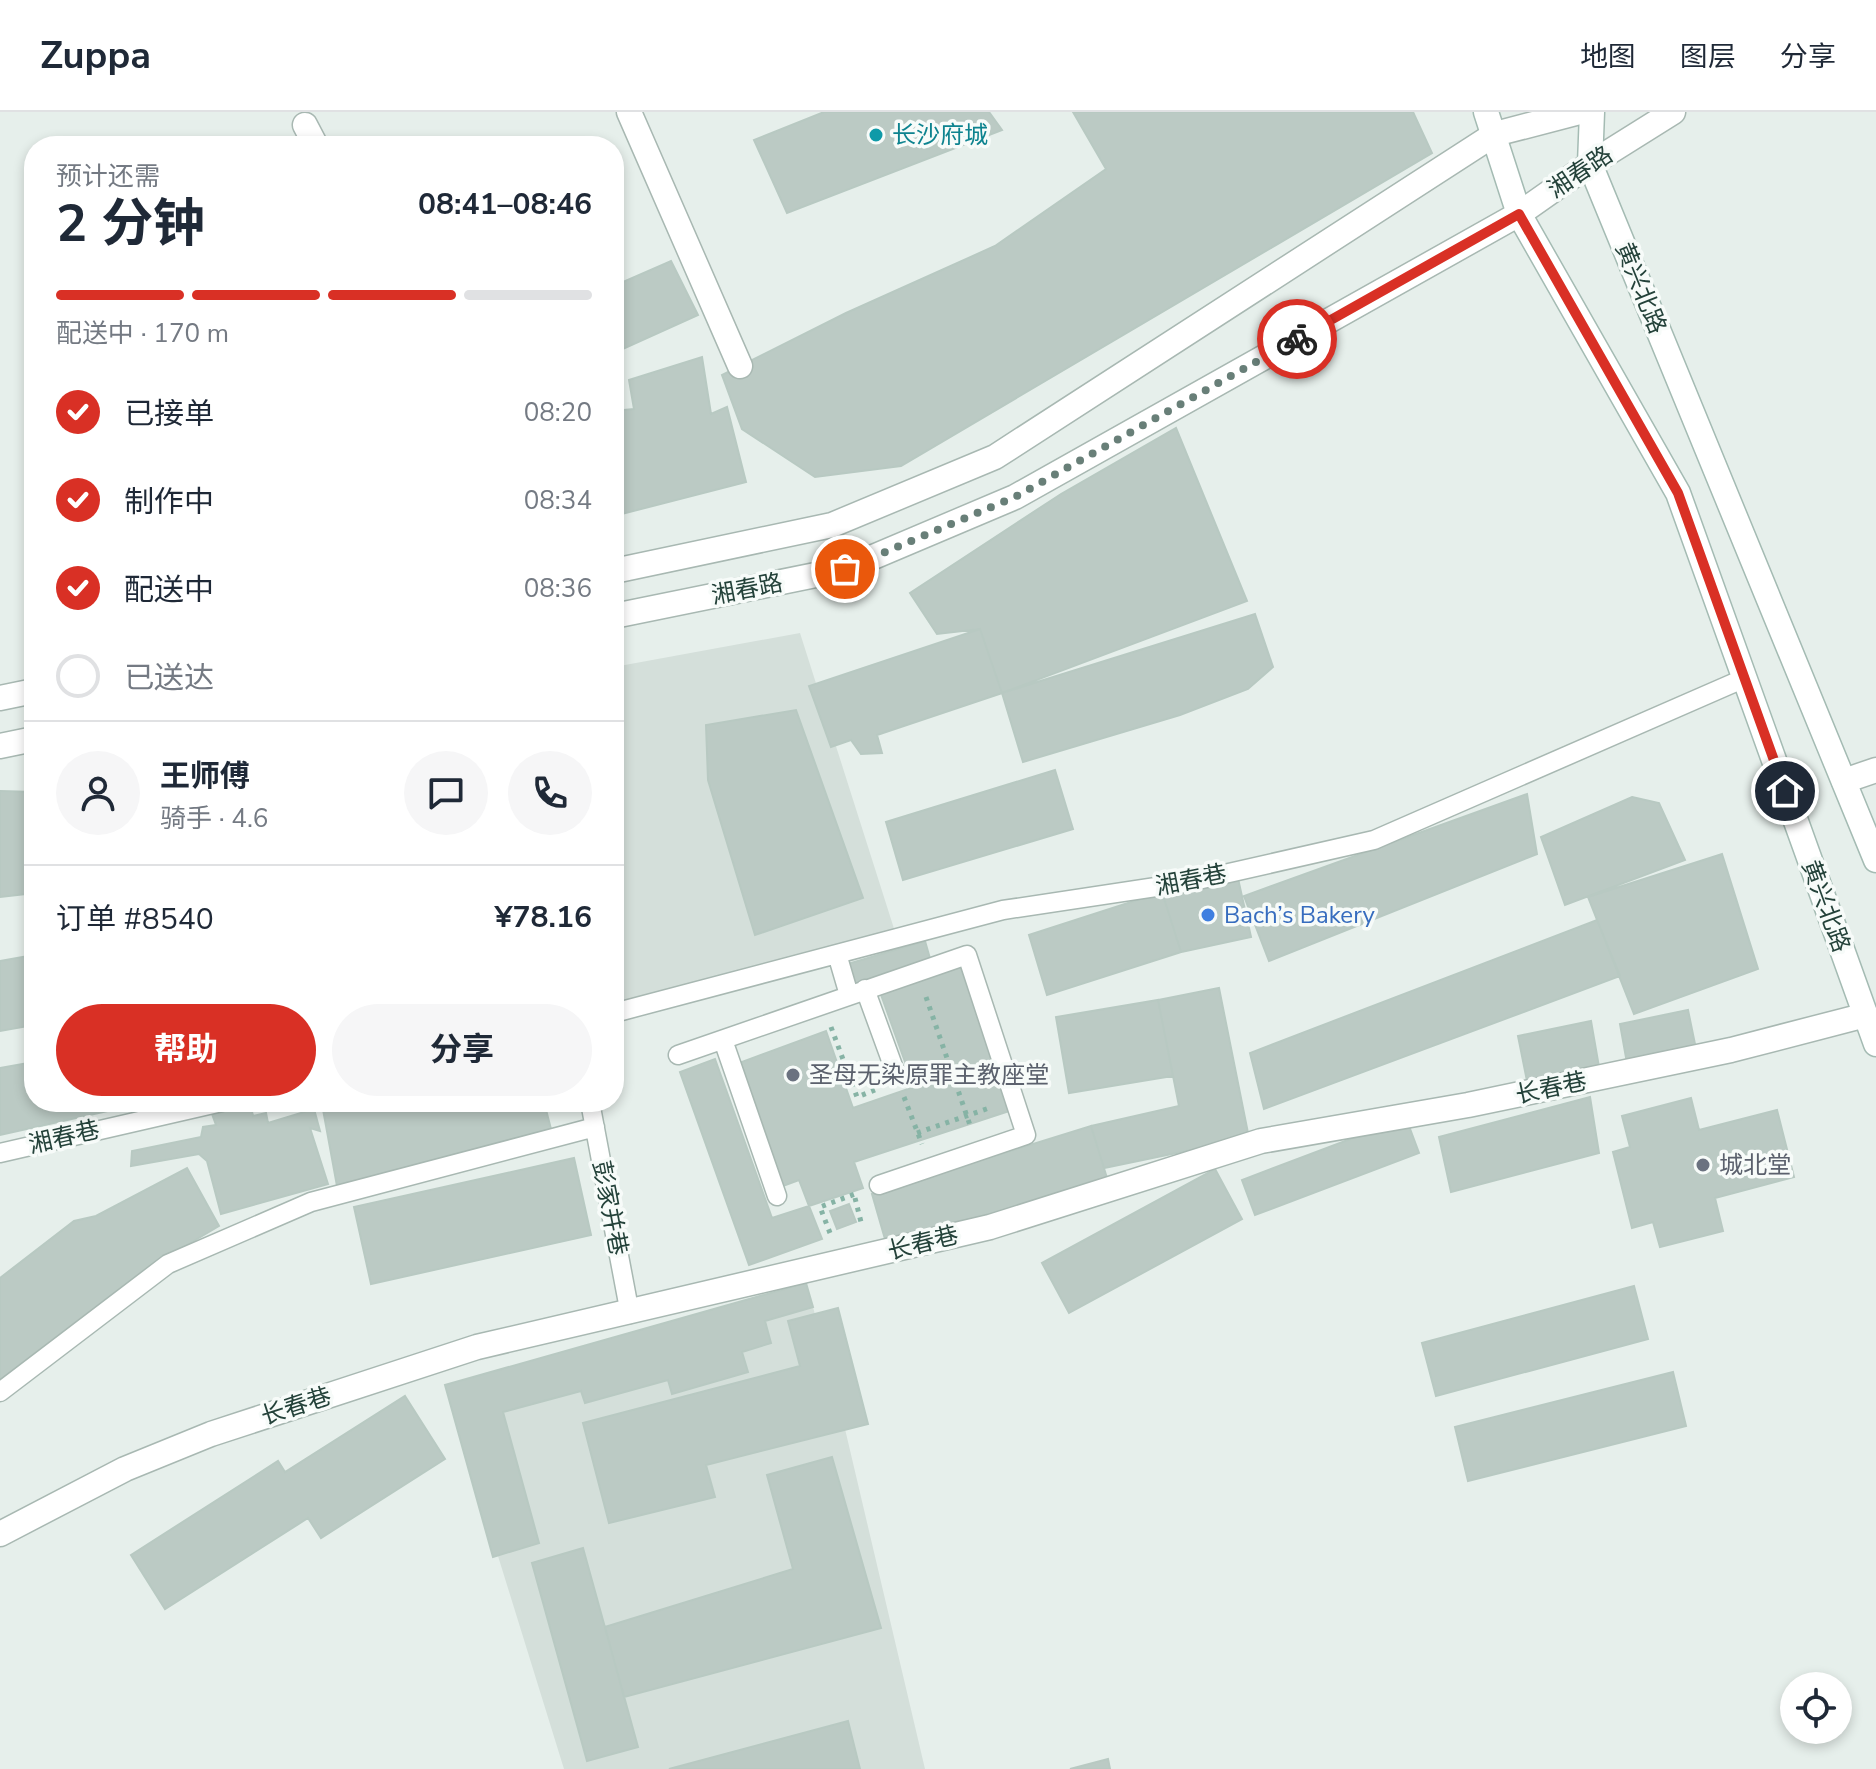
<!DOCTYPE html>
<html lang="zh">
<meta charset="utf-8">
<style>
:root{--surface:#fff;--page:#f6f6f7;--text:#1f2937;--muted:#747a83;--line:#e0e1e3;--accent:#d93025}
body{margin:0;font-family:"Nunito Sans","Noto Sans SC",sans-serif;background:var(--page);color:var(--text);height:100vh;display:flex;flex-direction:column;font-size:30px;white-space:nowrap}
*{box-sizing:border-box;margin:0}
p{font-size:26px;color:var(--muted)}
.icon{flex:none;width:44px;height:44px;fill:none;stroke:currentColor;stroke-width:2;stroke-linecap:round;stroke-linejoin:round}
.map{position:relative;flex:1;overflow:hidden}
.side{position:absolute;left:24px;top:24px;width:600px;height:976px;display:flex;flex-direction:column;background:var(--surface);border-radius:32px;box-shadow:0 4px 12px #0003}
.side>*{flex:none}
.tools{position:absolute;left:1780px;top:1560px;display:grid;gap:16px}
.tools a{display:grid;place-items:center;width:72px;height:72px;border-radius:50%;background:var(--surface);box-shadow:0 4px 12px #0003;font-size:40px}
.pin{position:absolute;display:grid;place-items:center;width:68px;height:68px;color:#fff;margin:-34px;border:4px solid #fff;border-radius:50%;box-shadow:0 2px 8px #0007}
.courier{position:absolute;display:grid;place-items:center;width:80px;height:80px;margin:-40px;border:6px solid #d93025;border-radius:50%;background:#fff;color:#222;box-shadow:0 2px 10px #0007}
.summary em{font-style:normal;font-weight:700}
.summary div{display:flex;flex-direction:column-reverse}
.summary{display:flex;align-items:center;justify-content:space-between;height:136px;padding:0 32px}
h1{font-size:52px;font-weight:700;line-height:60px}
.bar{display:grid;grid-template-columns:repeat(4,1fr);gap:12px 8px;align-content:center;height:96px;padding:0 32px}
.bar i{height:10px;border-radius:6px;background:var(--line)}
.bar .active{background:var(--accent)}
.bar p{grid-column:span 4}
.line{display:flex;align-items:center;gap:20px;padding:0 32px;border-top:2px solid var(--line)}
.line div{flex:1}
.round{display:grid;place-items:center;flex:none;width:84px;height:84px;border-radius:42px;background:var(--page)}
ol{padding:0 32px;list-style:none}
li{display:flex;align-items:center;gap:24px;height:88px}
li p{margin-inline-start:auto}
li .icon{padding:8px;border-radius:50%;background:var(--accent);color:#fff;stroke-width:4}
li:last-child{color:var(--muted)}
li i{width:44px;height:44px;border:4px solid var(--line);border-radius:50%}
.primary-button{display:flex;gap:16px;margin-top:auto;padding:16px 32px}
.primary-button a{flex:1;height:92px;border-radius:48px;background:var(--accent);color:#fff;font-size:32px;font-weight:700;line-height:92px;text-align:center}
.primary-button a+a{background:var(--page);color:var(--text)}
header{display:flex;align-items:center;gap:48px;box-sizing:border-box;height:112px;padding:0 40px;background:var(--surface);border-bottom:2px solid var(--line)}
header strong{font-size:38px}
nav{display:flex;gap:44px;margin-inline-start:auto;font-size:28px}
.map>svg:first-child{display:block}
.built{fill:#d4dfda}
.building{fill:#bbcac4;stroke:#b8c9c2;stroke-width:2}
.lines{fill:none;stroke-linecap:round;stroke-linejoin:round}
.service-casing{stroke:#a8b8b2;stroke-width:21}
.minor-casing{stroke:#a8b8b2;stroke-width:27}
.tertiary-casing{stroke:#a8b8b2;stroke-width:27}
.secondary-casing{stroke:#a4bbb3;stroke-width:27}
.path{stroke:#86b3a5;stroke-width:5;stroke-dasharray:4 6;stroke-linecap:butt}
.service{stroke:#fff;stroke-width:18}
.minor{stroke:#fff;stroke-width:24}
.tertiary{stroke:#fff;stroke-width:24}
.secondary{stroke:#fff;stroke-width:24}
.done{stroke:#687f78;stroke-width:8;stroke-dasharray:0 14.4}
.route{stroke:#d93025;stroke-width:10}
.culture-dot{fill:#0f9aa8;stroke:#f7fbf9;stroke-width:3}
.shop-dot{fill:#3f7fe0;stroke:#f7fbf9;stroke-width:3}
.worship-dot{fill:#6b7280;stroke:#f7fbf9;stroke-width:3}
.labels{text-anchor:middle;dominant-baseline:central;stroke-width:7;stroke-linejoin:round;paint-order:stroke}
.culture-label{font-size:24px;fill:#0d838f;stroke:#f7fbf9;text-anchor:start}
.street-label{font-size:24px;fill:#24423a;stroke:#f7fbf9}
.shop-label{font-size:24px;fill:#366cbe;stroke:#f7fbf9;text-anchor:start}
.worship-label{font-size:24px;fill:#5b616d;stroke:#f7fbf9;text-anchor:start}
</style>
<header>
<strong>Zuppa</strong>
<nav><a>地图</a><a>图层</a><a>分享</a></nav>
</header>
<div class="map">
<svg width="1876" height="1657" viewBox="0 0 1876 1657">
<rect width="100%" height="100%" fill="#e6efeb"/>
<path class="built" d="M800 521 897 826 614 901V555Z
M813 1195 845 1317 925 1657H564L445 1273Z"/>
<path class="building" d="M824 0H989L1002 18 787 101 754 28Z
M1073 0H1413L1432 41 901 354 815 365 742 317 722 263 846 201 995 134 1106 57Z
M671 149 698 203 614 241V174Z
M702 245 711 302 727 295 746 370 614 404V299L634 297 629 268Z
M1176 316 1247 489 1002 581 980 517 937 522 910 481 1061 382Z
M1255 502 1273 555 1248 577 1180 603 1023 650 1002 581Z
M980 517 1002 581 877 623 882 641 861 642 851 628 831 635 809 574Z
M796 598 863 786 755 823 708 668 706 613Z
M1055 658 1073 717 903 768 886 710Z
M0 679 34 680V781L0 785Z
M1527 682 1537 742 1269 849 1244 784Z
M1632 685 1659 691 1685 748 1565 793 1541 725Z
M1722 742 1758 857 1634 902 1588 785Z
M1237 762 1251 825 1181 840 1162 780Z
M1162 780 1181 840 1047 883 1029 823Z
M1597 808 1620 864 1264 997 1250 941Z
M925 829 931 850 854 873 848 852Z
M34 843V913L0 919V849Z
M958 848 1012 998 854 1050 863 1076 809 1094 799 1068 783 1074 739 951 826 919 853 996 914 975 879 877Z
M1219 876 1249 1026 1104 1056 1091 1014 1179 994 1158 888Z
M1158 888 1173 964 1069 981 1056 905Z
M1688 898 1696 937 1627 951 1620 912Z
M1591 909 1599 955 1527 969 1518 924Z
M715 947 772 1106 809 1094 822 1127 749 1153 680 960Z
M34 950V990H148L0 1023V956Z
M1590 985 1599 1041 1451 1080 1439 1025Z
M1691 986 1699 1018 1777 998 1794 1065 1715 1086 1723 1119 1660 1135 1653 1110 1632 1116 1613 1040 1630 1035 1622 1004Z
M325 990H544L551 1017 337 1074 322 992Z
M250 991 253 1004 266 1001 268 1011 314 997 320 1019 310 1016 328 1072 221 1102 207 1049 199 1042 131 1054 132 1039 201 1025 203 1015 216 1013 212 1002Z
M1406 1006 1419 1041 1255 1103 1242 1068Z
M1091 1014 1107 1066 887 1134 872 1082Z
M574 1046 591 1123 371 1172 354 1095Z
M187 1056 219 1114 177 1139 0 1279V1166L74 1109 96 1104Z
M1215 1057 1242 1107 1069 1201 1042 1151Z
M849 1092 856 1110 837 1117 830 1099Z
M806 1171 813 1195 765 1209 771 1231 742 1240 748 1260 672 1282 668 1268 585 1291 581 1279 503 1300 539 1431 493 1445 445 1273Z
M1634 1174 1648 1227 1436 1284 1422 1231Z
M838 1196 868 1312 706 1353 715 1385 609 1411 583 1311 800 1254 788 1209Z
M1673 1260 1686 1314 1468 1369 1455 1315Z
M405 1284 445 1347 321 1426 308 1406 165 1497 131 1443 278 1349 285 1360Z
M832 1345 881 1516 624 1585 605 1515 793 1457 767 1363Z
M583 1436 638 1635 587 1649 532 1451Z
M848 1609 860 1657H669Z
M1108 1647 1110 1657H1070Z"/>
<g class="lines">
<defs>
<path id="service" d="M837 842 849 883
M865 877 896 962
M614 901 1003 798 1189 770 1374 728 1745 566
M723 928 777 1084
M678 943 967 843 1026 1023 879 1073
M590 990 630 1202
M0 1041 222 990
M0 1280 168 1152 311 1090 595 1015"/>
<path id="minor" d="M629 0 740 254
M305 13 316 34
M1844 669 1876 658
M0 1422 125 1357 211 1322 477 1235 990 1115 1261 1029 1468 993 1731 938 1866 903"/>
<path id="tertiary" d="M614 459 832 413 995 345 1495 22 1580 0
M614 504 845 457 1015 385 1519 102 1590 52 1673 0
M0 586 34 579
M0 634 34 627"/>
<path id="secondary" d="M1486 0 1519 102 1678 381 1876 932
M1592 0 1590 52 1876 748"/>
</defs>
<use href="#service" class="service-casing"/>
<use href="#minor" class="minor-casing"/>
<use href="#tertiary" class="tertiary-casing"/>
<use href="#secondary" class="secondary-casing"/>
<path class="path" d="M926 885 971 1016
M831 915 857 985 875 978
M904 985 922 1032
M917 1021 992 995
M855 1086 862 1114
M830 1121 820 1095 855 1082"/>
<use href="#service" class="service"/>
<use href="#minor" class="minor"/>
<use href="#tertiary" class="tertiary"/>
<use href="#secondary" class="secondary"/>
</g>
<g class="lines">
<path class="done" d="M845 457 1015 385 1297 227"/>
<path class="route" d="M1297 227 1519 102 1678 381 1785 679"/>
</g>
<circle class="culture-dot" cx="876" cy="23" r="8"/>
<circle class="shop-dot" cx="1208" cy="803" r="8"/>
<g class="worship-dot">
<circle cx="793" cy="963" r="8"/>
<circle cx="1703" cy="1053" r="8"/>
</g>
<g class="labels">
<g class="culture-label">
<text x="892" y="23">长沙府城</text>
</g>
<g class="street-label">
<text transform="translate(1580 60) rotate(-34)">湘春路</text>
<text transform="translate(1641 176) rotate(68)">黄兴北路</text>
<text transform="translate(747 477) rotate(-11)">湘春路</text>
<text transform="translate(1191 768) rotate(-11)">湘春巷</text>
<text transform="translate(1826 794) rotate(70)">黄兴北路</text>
<text transform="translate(1551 976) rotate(-12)">长春巷</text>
<text transform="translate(64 1025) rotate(-13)">湘春巷</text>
<text transform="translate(610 1096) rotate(79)">彭家并巷</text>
<text transform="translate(923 1131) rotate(-14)">长春巷</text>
<text transform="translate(296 1294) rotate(-18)">长春巷</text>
</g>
<g class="shop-label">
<text x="1224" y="803">Bach’s Bakery</text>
</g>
<g class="worship-label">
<text x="809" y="963">圣母无染原罪主教座堂</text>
<text x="1719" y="1053">城北堂</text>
</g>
</g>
</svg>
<div class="tools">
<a><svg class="icon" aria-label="locate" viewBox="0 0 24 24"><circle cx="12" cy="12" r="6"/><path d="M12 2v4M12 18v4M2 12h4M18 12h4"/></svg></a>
</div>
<div class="pin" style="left:845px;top:457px;background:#ea580c"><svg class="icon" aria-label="bag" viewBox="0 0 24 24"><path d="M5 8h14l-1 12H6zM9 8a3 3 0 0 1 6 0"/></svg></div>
<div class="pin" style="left:1785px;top:679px;background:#1f2937"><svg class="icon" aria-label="home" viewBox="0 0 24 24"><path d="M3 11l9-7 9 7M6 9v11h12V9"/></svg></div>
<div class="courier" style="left:1297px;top:227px"><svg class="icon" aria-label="bike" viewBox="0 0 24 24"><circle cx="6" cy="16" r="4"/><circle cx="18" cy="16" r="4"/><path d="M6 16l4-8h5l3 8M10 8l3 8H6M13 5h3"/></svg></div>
<section class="side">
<div class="summary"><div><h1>2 分钟</h1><p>预计还需</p></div><em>08:41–08:46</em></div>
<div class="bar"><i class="active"></i><i class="active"></i><i class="active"></i><i></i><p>配送中 · 170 m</p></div>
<ol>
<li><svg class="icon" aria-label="check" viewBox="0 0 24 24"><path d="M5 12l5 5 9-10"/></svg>已接单<p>08:20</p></li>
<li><svg class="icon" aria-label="check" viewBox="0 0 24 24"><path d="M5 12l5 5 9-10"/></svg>制作中<p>08:34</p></li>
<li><svg class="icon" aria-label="check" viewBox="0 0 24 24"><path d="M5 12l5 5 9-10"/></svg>配送中<p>08:36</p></li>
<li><i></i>已送达</li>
</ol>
<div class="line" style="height:144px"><a class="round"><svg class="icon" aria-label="person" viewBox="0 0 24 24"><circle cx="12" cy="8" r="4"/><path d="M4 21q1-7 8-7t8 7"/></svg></a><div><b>王师傅</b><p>骑手 · 4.6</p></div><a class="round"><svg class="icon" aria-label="chat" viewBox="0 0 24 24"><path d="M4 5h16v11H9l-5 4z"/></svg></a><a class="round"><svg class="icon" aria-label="phone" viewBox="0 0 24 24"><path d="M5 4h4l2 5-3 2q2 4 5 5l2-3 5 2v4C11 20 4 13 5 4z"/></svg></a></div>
<div class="line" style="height:104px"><div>订单 #8540</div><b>¥78.16</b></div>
<div class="primary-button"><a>帮助</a><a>分享</a></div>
</section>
</div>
